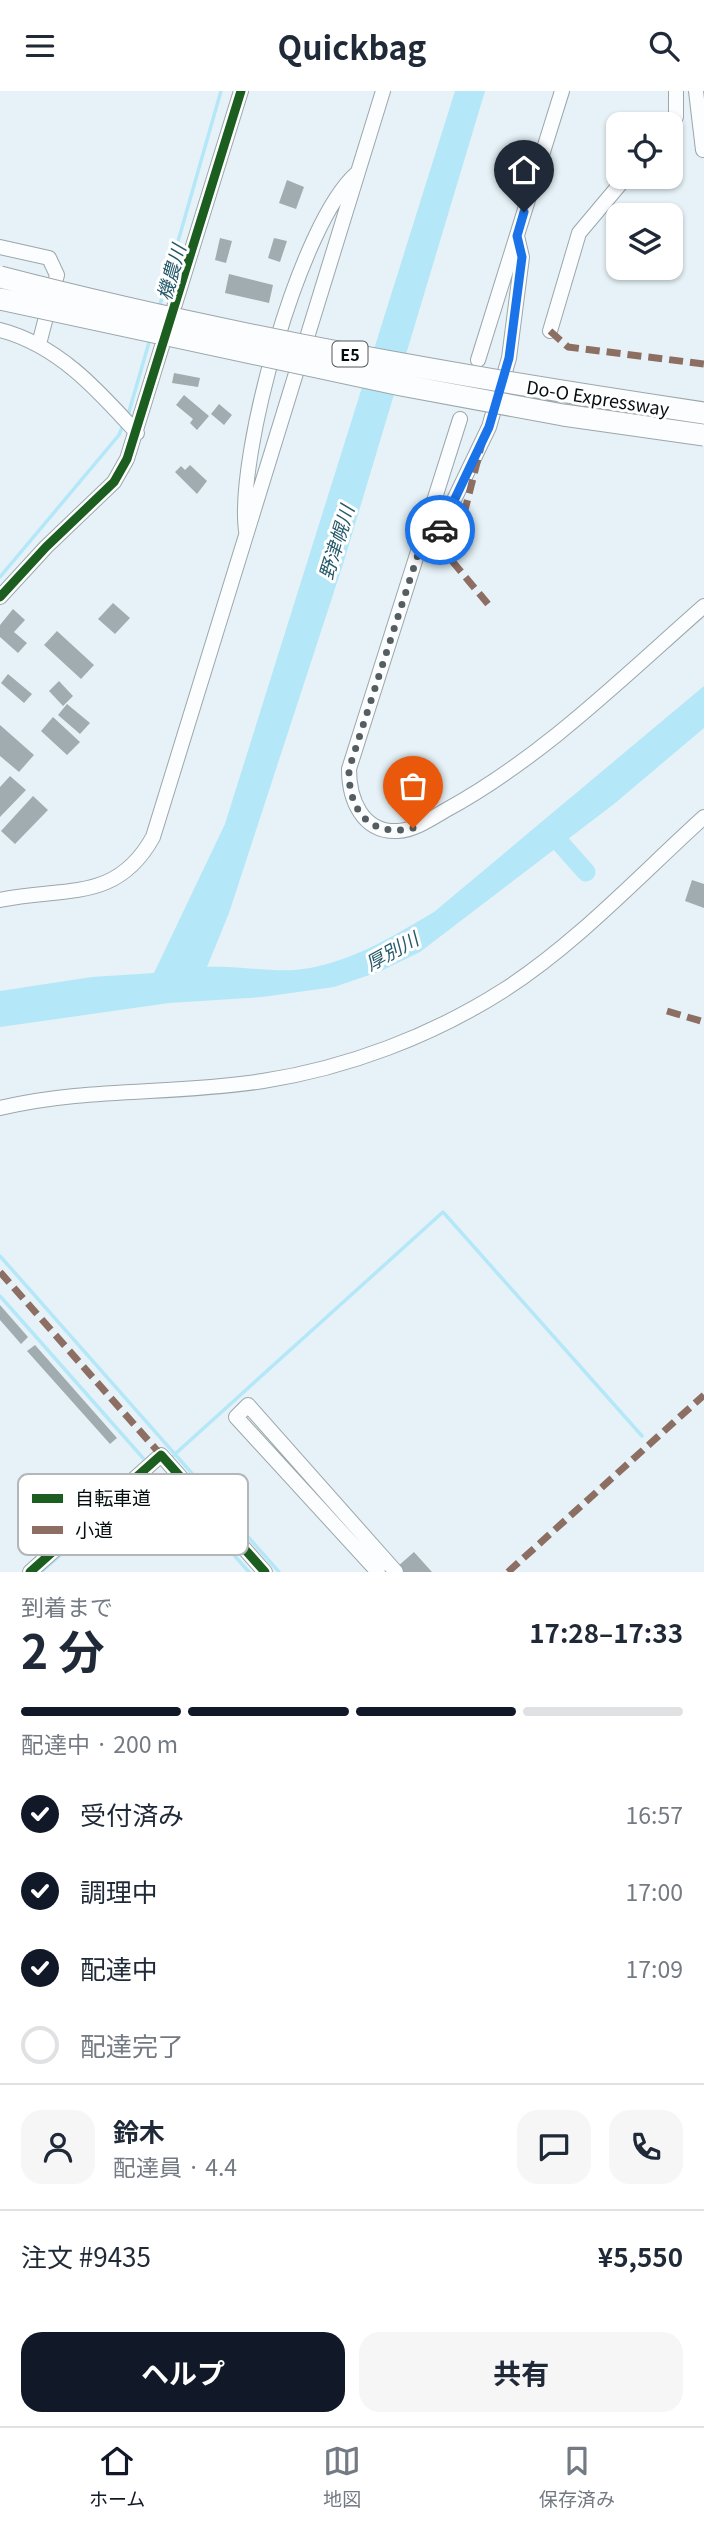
<!DOCTYPE html>
<html lang="ja">
<meta charset="utf-8">
<style>
:root{--surface:#fff;--page:#f6f6f7;--text:#1f2937;--muted:#747a83;--line:#e0e1e3;--accent:#111827}
body{margin:0;font-family:Georgia,"Noto Sans JP",serif;background:var(--page);color:var(--text);height:100vh;display:flex;flex-direction:column;font-size:26px;white-space:nowrap}
*{box-sizing:border-box;margin:0}
p{font-size:23px;color:var(--muted)}
.icon{flex:none;width:38px;height:38px;fill:none;stroke:currentColor;stroke-width:2;stroke-linecap:round;stroke-linejoin:round}
.map{position:relative;height:1481px;overflow:hidden}
.details{display:flex;flex-direction:column;background:var(--surface);flex:1}
.details>*{flex:none}
.controls{position:absolute;left:606px;top:21px;display:grid;gap:14px}
.controls a{display:grid;place-items:center;width:77px;height:77px;border-radius:14px;background:var(--surface);box-shadow:0 2px 5px #0004;font-size:35px}
.pin{position:absolute;display:grid;place-items:center;width:60px;height:60px;color:#fff;margin:-72px -30px;border-radius:50% 50% 50% 0;rotate:-45deg;box-shadow:0 0 7px #0007}
.pin .icon{rotate:45deg}
.courier{position:absolute;display:grid;place-items:center;width:70px;height:70px;margin:-35px;border:5px solid #1a73e8;border-radius:50%;background:#fff;color:#222;box-shadow:0 2px 9px #0007}
.summary em{font-style:normal;font-weight:700}
.summary div{display:flex;flex-direction:column-reverse}
.summary{display:flex;align-items:center;justify-content:space-between;height:119px;padding:0 21px}
h1{font-size:46px;font-weight:700;line-height:52px}
.bar{display:grid;grid-template-columns:repeat(4,1fr);gap:10px 7px;align-content:center;height:84px;padding:0 21px}
.bar i{height:9px;border-radius:5px;background:var(--line)}
.bar .active{background:var(--accent)}
.bar p{grid-column:span 4}
.line{display:flex;align-items:center;gap:18px;padding:0 21px;border-top:2px solid var(--line)}
.line div{flex:1}
.round{display:grid;place-items:center;flex:none;width:74px;height:74px;border-radius:21px;background:var(--page)}
ol{padding:0 21px;list-style:none}
li{display:flex;align-items:center;gap:21px;height:77px}
li p{margin-inline-start:auto}
li .icon{padding:7px;border-radius:50%;background:var(--accent);color:#fff;stroke-width:4}
li:last-child{color:var(--muted)}
li i{width:38px;height:38px;border:4px solid var(--line);border-radius:50%}
.primary-button{display:flex;gap:14px;margin-top:auto;padding:14px 21px}
.primary-button a{flex:1;height:80px;border-radius:21px;background:var(--accent);color:#fff;font-size:28px;font-weight:700;line-height:80px;text-align:center}
.primary-button a+a{background:var(--page);color:var(--text)}
header{display:flex;justify-content:space-between;align-items:center;height:91px;padding:0 21px;background:var(--surface);font-size:32px;font-weight:700}
.menu{display:flex;justify-content:space-around;align-items:center;height:98px;border-top:2px solid var(--line);background:var(--surface);font-size:19px;color:var(--muted)}
.menu a{display:grid;justify-items:center;gap:4px}
.menu .active{color:var(--accent)}
.map>svg:first-child{display:block}
.water{fill:#b4e7f7}
.lines{fill:none;stroke-linecap:round;stroke-linejoin:round}
.stream{stroke:#b4e7f7;stroke-width:3.5}
.river{stroke:#b4e7f7;stroke-width:19}
.building{fill:#a1acb0}
.minor-casing{stroke:#9ca7ab;stroke-width:16}
.minor{stroke:#fbfdfe;stroke-width:14}
.highway-bridge-casing{stroke:#9ca7ab;stroke-width:23;stroke-linecap:butt}
.highway-bridge{stroke:#fbfdfe;stroke-width:21}
.quiet{stroke:#8d6e63;stroke-width:7;stroke-dasharray:14 7;stroke-linecap:butt}
.cycleway-casing{stroke:#fff;stroke-width:13}
.cycleway{stroke:#1b5e20;stroke-width:9}
.done{stroke:#545e62;stroke-width:7;stroke-dasharray:0 12.6}
.route{stroke:#1a73e8;stroke-width:9}
.labels{text-anchor:middle;dominant-baseline:central;stroke-width:6;stroke-linejoin:round;paint-order:stroke}
.shield{fill:#fff;stroke:#505658;stroke-width:2}
.shield-label{font-size:16px;font-weight:bold;fill:#050e11}
.street-label{font-size:18px;fill:#050e11;stroke:#fff}
.water-label{font-size:19px;font-style:italic;fill:#255a6a;stroke:#fff}
.key{fill:#fff;stroke:#b4b7b8;stroke-width:2}
.key-label{font-size:19px;fill:#050e11}
</style>
<header><svg class="icon" aria-label="menu" viewBox="0 0 24 24"><path d="M4 6h16M4 12h16M4 18h16"/></svg>Quickbag<svg class="icon" aria-label="search" viewBox="0 0 24 24"><circle cx="10" cy="10" r="6"/><path d="M15 15l6 6"/></svg></header>
<div class="map">
<svg width="704" height="1481" viewBox="0 0 704 1481">
<rect width="100%" height="100%" fill="#e6f2f7"/>
<path class="water" d="M455 0H485L344 470 229 822 207 876C236 874 266 881 294 879 345 875 392 846 434 821L704 595V637L614 713 420 861 381 880 334 896 262 906 169 912 0 936V900L92 886 154 882 225 733Z"/>
<g class="lines">
<path class="stream" d="M159 217 221 0
M128 324 150 248
M0 486 119 344 123 334
M0 1165 279 1481
M0 1205 143 1367
M174 1364 443 1121 642 1345
M157 1384 168 1390 249 1481
M41 1481 149 1386 158 1384"/>
<path class="river" d="M553 744 586 781"/>
</g>
<path class="building" d="M287 89 304 96 296 118 279 112Z
M220 147 232 150 226 172 215 169Z
M274 147 287 150 280 171 268 167Z
M229 183 273 194 269 212 225 202Z
M174 282 200 287 198 296 172 292Z
M184 304 209 325 197 339 190 332 193 328 176 314Z
M219 313 232 324 224 334 211 323Z
M190 374 207 390 197 403 175 381 181 375 185 379Z
M113 512 130 527 115 543 98 528Z
M13 518 25 529 14 541 27 552 18 562 0 546V534Z
M57 540 94 574 81 588 44 554Z
M8 583 32 603 24 612 1 592Z
M59 590 73 605 63 615 49 600Z
M67 613 90 632 80 643 58 624Z
M53 626 80 651 67 664 41 640Z
M0 634 34 664 19 681 0 665Z
M10 685 26 699 0 726V696Z
M33 705 48 719 15 753 1 740Z
M692 789 704 793V817L685 810Z
M0 1214 28 1246 21 1253 0 1229Z
M35 1254 117 1347 110 1353 27 1260Z
M414 1461 432 1481H401L397 1476Z"/>
<g class="lines">
<defs>
<path id="minor" d="M696 0 703 59
M670 36 676 26V0
M0 156 49 167 57 184 39 253
M0 239C58 254 98 299 137 342
M550 240 579 142 626 86
M478 269 562 0
M460 328 349 678C349 708 362 742 398 740 415 739 432 727 446 719 543 666 622 587 704 515
M246 440C236 365 300 131 357 82
M422 451 436 444 440 438 489 336 509 267 522 166 517 145
M0 506 46 456 114 391 127 368 241 0
M0 809C63 795 116 813 153 746L383 0
M0 1017C87 996 175 1004 263 990 347 977 432 945 504 899 577 852 640 784 704 726
M30 1481 161 1364 265 1481
M378 1481 236 1326 248 1314 396 1481"/>
</defs>
<use href="#minor" class="minor-casing"/>
<use href="#minor" class="minor"/>
<defs>
<path id="highway-bridge" d="M0 186C231 246 468 287 704 322
M0 208 401 294 563 324 704 344"/>
</defs>
<use href="#highway-bridge" class="highway-bridge-casing"/>
<use href="#highway-bridge" class="highway-bridge"/>
<path class="quiet" d="M550 240 568 256 704 273
M483 348 452 470 488 513
M667 920 704 931
M0 1181 161 1364
M508 1481 704 1304"/>
<defs>
<path id="cycleway" d="M0 506 46 456 114 391 127 368 241 0
M30 1481 161 1364 265 1481"/>
</defs>
<use href="#cycleway" class="cycleway-casing"/>
<use href="#cycleway" class="cycleway"/>
</g>
<g class="lines">
<path class="done" d="M413 737C369 747 348 719 349 678L422 451 440 439"/>
<path class="route" d="M440 439 489 336 509 267 522 166 517 145 524 121"/>
</g>
<g class="labels">
<rect class="shield" x="332.5" y="250.5" width="35" height="25" rx="5"/>
<g class="shield-label">
<text x="350" y="263">E5</text>
</g>
<g class="street-label">
<text transform="translate(598 306) rotate(9)">Do-O Expressway</text>
</g>
<g class="water-label">
<text transform="translate(170 181) rotate(-74)">機農川</text>
<text transform="translate(335 451) rotate(-73)">野津幌川</text>
<text transform="translate(391 859) rotate(-29)">厚別川</text>
</g>
</g>
<rect x="18" y="1383" width="230" height="81" rx="10" class="key"/>
<rect x="32" y="1403" width="31" height="9" fill="#1b5e20"/>
<rect x="32" y="1435" width="31" height="8" fill="#8d6e63"/>
<g class="key-label">
<text x="75" y="1414">自転車道</text>
<text x="75" y="1446">小道</text>
</g>
</svg>
<div class="controls">
<a><svg class="icon" aria-label="locate" viewBox="0 0 24 24"><circle cx="12" cy="12" r="6"/><path d="M12 2v4M12 18v4M2 12h4M18 12h4"/></svg></a>
<a><svg class="icon" aria-label="layers" viewBox="0 0 24 24"><path d="M12 4l9 5-9 5-9-5zM3 14l9 5 9-5"/></svg></a>
</div>
<div class="pin" style="left:413px;top:737px;background:#ea580c"><svg class="icon" aria-label="bag" viewBox="0 0 24 24"><path d="M5 8h14l-1 12H6zM9 8a3 3 0 0 1 6 0"/></svg></div>
<div class="pin" style="left:524px;top:121px;background:#1f2937"><svg class="icon" aria-label="home" viewBox="0 0 24 24"><path d="M3 11l9-7 9 7M6 9v11h12V9"/></svg></div>
<div class="courier" style="left:440px;top:439px"><svg class="icon" aria-label="car" viewBox="0 0 24 24"><path d="M5 17H2v-5l4-1 3-4h7l3 4 3 1v5h-3M9 17h6M6 11h13"/><circle cx="7" cy="17" r="2"/><circle cx="17" cy="17" r="2"/></svg></div>
</div>
<section class="details">
<div class="summary"><div><h1>2 分</h1><p>到着まで</p></div><em>17:28–17:33</em></div>
<div class="bar"><i class="active"></i><i class="active"></i><i class="active"></i><i></i><p>配達中 · 200 m</p></div>
<ol>
<li><svg class="icon" aria-label="check" viewBox="0 0 24 24"><path d="M5 12l5 5 9-10"/></svg>受付済み<p>16:57</p></li>
<li><svg class="icon" aria-label="check" viewBox="0 0 24 24"><path d="M5 12l5 5 9-10"/></svg>調理中<p>17:00</p></li>
<li><svg class="icon" aria-label="check" viewBox="0 0 24 24"><path d="M5 12l5 5 9-10"/></svg>配達中<p>17:09</p></li>
<li><i></i>配達完了</li>
</ol>
<div class="line" style="height:126px"><a class="round"><svg class="icon" aria-label="person" viewBox="0 0 24 24"><circle cx="12" cy="8" r="4"/><path d="M4 21q1-7 8-7t8 7"/></svg></a><div><b>鈴木</b><p>配達員 · 4.4</p></div><a class="round"><svg class="icon" aria-label="chat" viewBox="0 0 24 24"><path d="M4 5h16v11H9l-5 4z"/></svg></a><a class="round"><svg class="icon" aria-label="phone" viewBox="0 0 24 24"><path d="M5 4h4l2 5-3 2q2 4 5 5l2-3 5 2v4C11 20 4 13 5 4z"/></svg></a></div>
<div class="line" style="height:91px"><div>注文 #9435</div><b>¥5,550</b></div>
<div class="primary-button"><a>ヘルプ</a><a>共有</a></div>
</section>
<nav class="menu">
<a class="active"><svg class="icon" aria-label="home" viewBox="0 0 24 24"><path d="M3 11l9-7 9 7M6 9v11h12V9"/></svg>ホーム</a>
<a><svg class="icon" aria-label="map" viewBox="0 0 24 24"><path d="M3 6l6-2 6 2 6-2v14l-6 2-6-2-6 2zM9 4v14M15 6v14"/></svg>地図</a>
<a><svg class="icon" aria-label="saved" viewBox="0 0 24 24"><path d="M7 4h10v16l-5-4-5 4z"/></svg>保存済み</a>
</nav>
